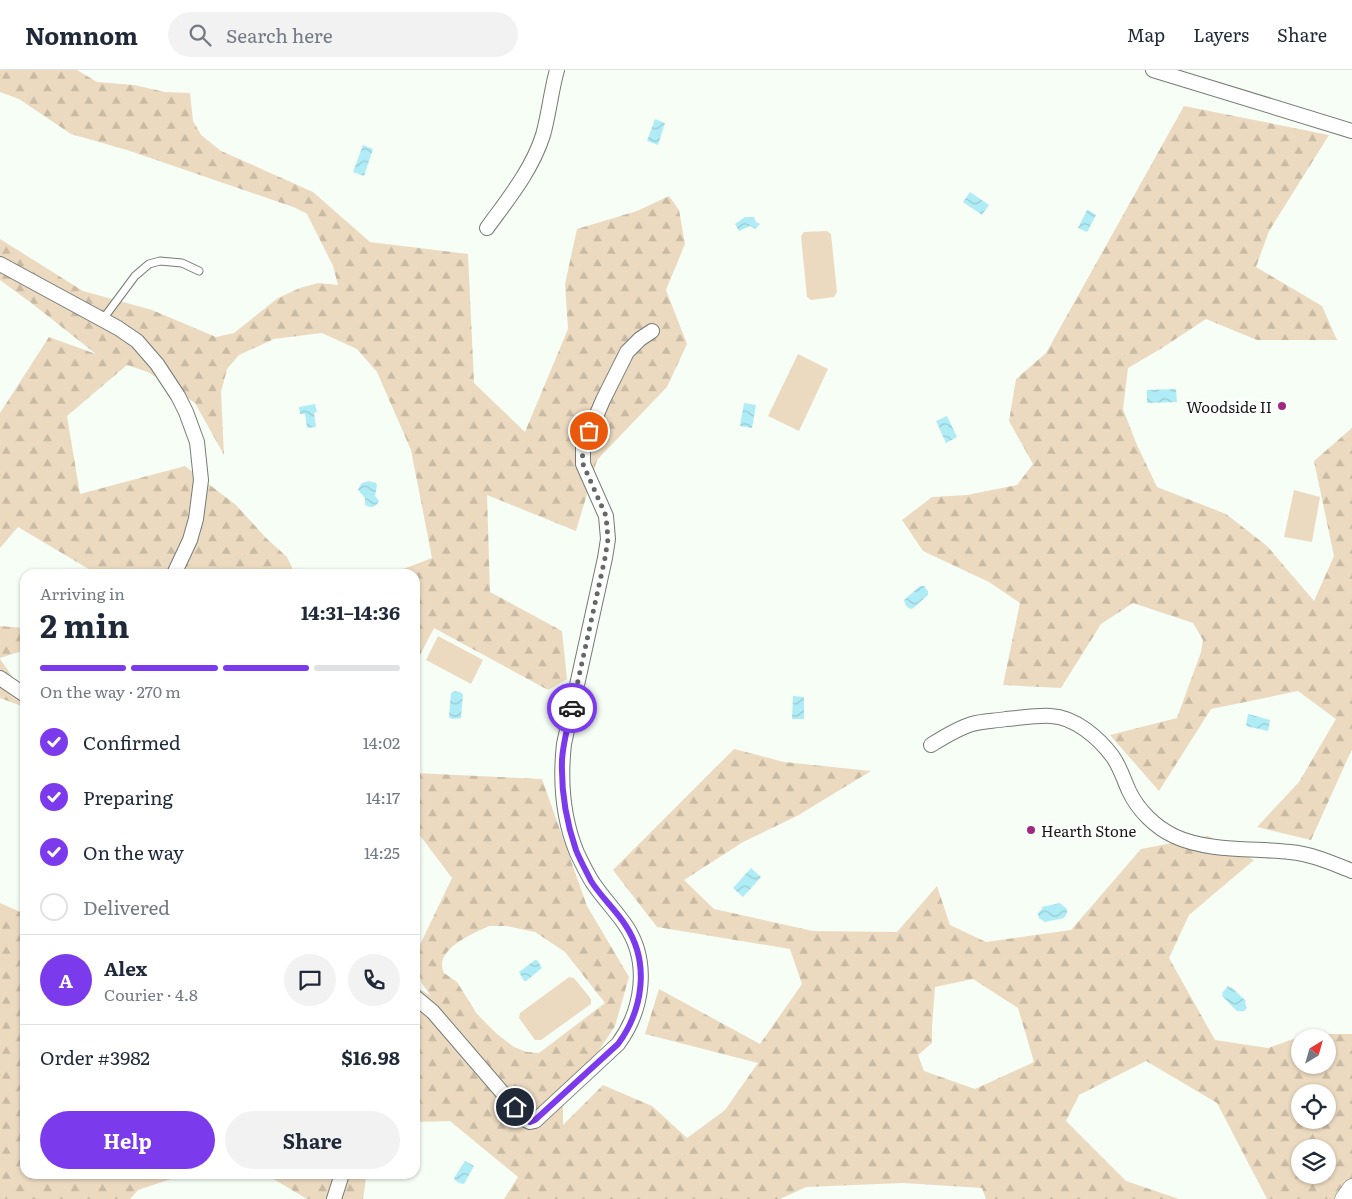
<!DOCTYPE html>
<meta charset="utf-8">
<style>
:root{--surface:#fff;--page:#f2f2f3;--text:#1f2937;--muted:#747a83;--line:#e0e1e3;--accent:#7c3aed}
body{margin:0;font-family:Literata,serif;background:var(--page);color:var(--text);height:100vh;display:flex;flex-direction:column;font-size:19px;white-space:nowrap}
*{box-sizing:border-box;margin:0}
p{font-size:16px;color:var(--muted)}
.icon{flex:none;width:28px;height:28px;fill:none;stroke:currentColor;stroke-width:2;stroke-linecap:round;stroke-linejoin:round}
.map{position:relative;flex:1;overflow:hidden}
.sheet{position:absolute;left:20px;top:499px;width:400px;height:610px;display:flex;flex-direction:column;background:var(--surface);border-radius:15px;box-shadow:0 1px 4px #0004}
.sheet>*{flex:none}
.needle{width:32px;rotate:37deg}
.buttons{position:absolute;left:1291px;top:959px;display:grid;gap:10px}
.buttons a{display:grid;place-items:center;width:45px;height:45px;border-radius:50%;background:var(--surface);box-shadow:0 1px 4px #0004;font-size:25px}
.pin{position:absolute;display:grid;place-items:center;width:42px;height:42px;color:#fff;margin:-21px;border:2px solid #fff;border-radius:50%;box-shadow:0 1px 5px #0007}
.courier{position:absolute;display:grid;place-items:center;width:50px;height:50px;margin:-25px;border:4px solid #7c3aed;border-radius:50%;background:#fff;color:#222;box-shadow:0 1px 6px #0007}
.overview em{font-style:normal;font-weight:700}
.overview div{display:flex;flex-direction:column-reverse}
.overview{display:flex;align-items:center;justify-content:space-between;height:85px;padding:0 20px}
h1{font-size:32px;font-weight:700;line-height:38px}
.bar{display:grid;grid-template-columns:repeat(4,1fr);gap:8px 5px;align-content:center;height:60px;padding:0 20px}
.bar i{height:6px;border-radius:4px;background:var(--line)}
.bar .active{background:var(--accent)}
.bar p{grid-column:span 4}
.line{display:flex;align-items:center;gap:12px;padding:0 20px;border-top:1px solid var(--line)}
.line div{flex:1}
.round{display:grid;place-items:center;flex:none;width:52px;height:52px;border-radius:26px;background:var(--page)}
ol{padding:0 20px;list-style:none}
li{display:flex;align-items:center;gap:15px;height:55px}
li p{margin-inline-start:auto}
li .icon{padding:5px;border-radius:50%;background:var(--accent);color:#fff;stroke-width:4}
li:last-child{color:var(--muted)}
li i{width:28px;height:28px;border:2px solid var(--line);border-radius:50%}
.primary-button{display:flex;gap:10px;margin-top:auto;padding:10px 20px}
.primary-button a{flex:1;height:58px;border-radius:30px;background:var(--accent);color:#fff;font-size:20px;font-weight:700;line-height:58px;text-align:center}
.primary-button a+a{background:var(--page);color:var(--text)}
header{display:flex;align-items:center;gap:30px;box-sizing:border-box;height:70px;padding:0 25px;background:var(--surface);border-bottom:1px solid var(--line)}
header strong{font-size:24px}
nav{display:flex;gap:28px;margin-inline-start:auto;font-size:18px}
.search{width:350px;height:45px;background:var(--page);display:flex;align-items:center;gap:12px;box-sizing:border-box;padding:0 18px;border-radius:28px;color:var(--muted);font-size:19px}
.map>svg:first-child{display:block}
.forest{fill:url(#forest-firs);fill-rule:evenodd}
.pitch{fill:#ebdac0}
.water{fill:url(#water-waves)}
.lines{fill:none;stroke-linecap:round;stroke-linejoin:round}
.service-casing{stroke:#747b74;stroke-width:9}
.minor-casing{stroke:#747b74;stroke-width:16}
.tertiary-casing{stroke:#747b74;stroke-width:19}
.service{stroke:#fff;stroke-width:7}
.minor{stroke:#fff;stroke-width:14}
.tertiary{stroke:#fff;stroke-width:18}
.done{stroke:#656965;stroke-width:5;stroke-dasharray:0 9}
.route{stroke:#7c3aed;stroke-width:6}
.poi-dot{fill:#a02880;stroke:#fff;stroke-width:2}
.labels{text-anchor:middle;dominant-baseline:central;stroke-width:5;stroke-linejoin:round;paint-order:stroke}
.poi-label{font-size:15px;fill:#171917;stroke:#fff;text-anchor:end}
</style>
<header>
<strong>Nomnom</strong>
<div class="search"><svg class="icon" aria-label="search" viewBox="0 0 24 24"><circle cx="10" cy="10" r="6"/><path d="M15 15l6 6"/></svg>Search here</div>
<nav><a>Map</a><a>Layers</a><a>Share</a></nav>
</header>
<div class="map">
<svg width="1352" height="1129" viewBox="0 0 1352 1129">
<defs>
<pattern id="forest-firs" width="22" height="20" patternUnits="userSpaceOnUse" patternTransform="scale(1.25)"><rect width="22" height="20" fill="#ebdac0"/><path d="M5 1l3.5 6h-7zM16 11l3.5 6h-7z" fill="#c9baa4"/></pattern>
<pattern id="water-waves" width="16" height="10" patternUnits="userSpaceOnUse" patternTransform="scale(1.25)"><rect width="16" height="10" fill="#b0ecf6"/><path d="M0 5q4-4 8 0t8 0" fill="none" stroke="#97cad2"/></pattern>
</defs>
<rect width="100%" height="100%" fill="#f6fef6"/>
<path class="forest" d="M0 0H77L97 12 134 15 165 22 190 23 193 51 201 65 221 81 313 122 370 172 468 184 474 313 525 362 568 259 565 214 577 159 637 141 669 126 679 140 685 174 666 220 687 274 667 317 597 390 576 461 487 425 490 522 562 561 567 609 548 620 434 558 419 587 415 611V504H390L432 488 411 380 377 302 357 279 322 263 274 269 239 285 227 299 221 322 224 385 195 333 148 302 127 295 67 346 80 424 185 396 236 435 266 468 287 487 295 504H97L18 457 0 478V343L49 267 96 284 30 232 0 210V169L83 221 152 240 216 267 234 263 278 228 300 218 318 213 338 215 333 196 307 144 296 138 127 80 71 64 19 29 0 22Z
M1184 36 1329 65 1269 161 1256 197 1322 236 1337 270H1257L1206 249 1162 278 1128 298 1123 339 1137 375 1157 417 1226 444 1267 476 1314 531 1334 486 1314 391 1352 358V679L1311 770 1257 757 1299 712 1336 649 1298 621 1211 639 1159 721 1110 665 1177 648 1201 582 1203 570 1193 553 1133 533 1101 554 1061 618 1003 615 1020 533 989 512 923 481 902 450 932 427 967 425 1017 415 1033 394 1009 351 1016 309 1046 283Z
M0 556 25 558V581H22L0 588Z
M0 589 14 609 25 621V638L19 635 0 628Z
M734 679 784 692 871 701 797 746 743 772 684 810 714 839 813 861 897 862 937 816 950 855 986 872 1071 860 1141 779 1208 766 1254 790 1189 845 1169 888 1215 970 1268 978 1308 964H1352V1110L1336 1129H1267L1217 1033 1146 991 1079 1025 1066 1051 1126 1111 1179 1129H986L982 1118 903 1113 806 1117 780 1129H504L518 1107 450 1051 418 1052 415 1054V916L431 926 421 912 416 883 452 808 415 759V703L542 709 587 836 629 907 615 956 563 1036V1055L603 1015 652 1036 687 1068 725 1040 758 993 645 964 659 919 760 974 802 914 790 879 657 857 613 800ZM489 856H507L535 862 565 882 605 933 539 983 527 982 514 977 497 964 477 944 457 912 444 903C443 900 442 898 442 895 442 876 474 863 489 856ZM973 909 1018 938 1034 992 975 1019 924 1001 918 985 932 973V957L935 917ZM1300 968H1328V995H1300ZM1300 1022H1328V1050H1300ZM1300 1078H1328V1105H1300Z
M0 833 25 844V1104H186L138 1120 130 1129H0Z
M265 1104H369L366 1108 363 1129H307Z"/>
<path class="pitch" d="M827 161 831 164 837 222 834 227 811 230 807 227 801 166 804 162Z
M798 284 828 299 799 361 768 346Z
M1294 420 1320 427 1312 472 1284 467Z
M438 566 483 590 471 614 426 590Z
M569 907 574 908 591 929V934L541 970H535L519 948 520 943Z"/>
<path class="water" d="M655 49 665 53 658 75 647 71Z
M363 75 373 79 364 106 353 102Z
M970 122 989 135 982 145 963 132Z
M1087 140 1090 141 1096 145 1087 162 1078 158Z
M745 147H754L756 152 760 154 755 159 750 156 739 161 735 154Z
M1176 319 1177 332 1147 333V320Z
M744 333 756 335 752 358 740 356Z
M315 334 317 342 314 343 316 357 307 358 305 344H300L299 337Z
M947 346 957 367 946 373 936 351Z
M369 411 376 413 377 415 375 426 379 431C377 435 374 437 370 437L365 435V428L359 421 358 419 362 413Z
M920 516H924L928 521V525L912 539C907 538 905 535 904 530Z
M454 621 460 622 463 624 461 648 452 649 449 647 451 623Z
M793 626 804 627V649H792Z
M1248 644 1270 650 1268 661 1246 656Z
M751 798 761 807 743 827 733 818Z
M1060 833 1067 839V843L1064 848 1045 852 1039 848 1038 843 1042 839V837Z
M535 890H537L542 898 526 911H524L519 902Z
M1228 916 1230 918 1231 917 1246 931 1245 933 1247 938 1244 941H1237L1222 926 1223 924 1222 923Z
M465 1091 474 1096 464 1114C459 1113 457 1113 454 1108Z"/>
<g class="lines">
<defs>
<path id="service" d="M103 249 135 206 149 194 160 191 182 193 199 201"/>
<path id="minor" d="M1153 0 1352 61
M487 158C508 129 532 100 543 65 549 44 551 21 557 0
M0 194 118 258 137 271 157 294 178 326 186 342 197 372 201 410 196 449 190 470 174 504
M0 608 25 625
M931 675C944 667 958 658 972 654 982 651 995 651 1006 649 1021 648 1036 645 1051 646 1075 647 1099 668 1113 687 1120 697 1124 710 1129 721 1138 740 1155 757 1174 766 1208 782 1254 778 1290 782 1312 784 1332 793 1352 801
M415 927 433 942 526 1050 530 1052 535 1051 618 974C643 940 650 892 626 856 616 841 603 828 593 813 587 804 582 793 577 783 563 749 560 710 564 674L605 488 608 469 606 446 583 394V377L603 330 627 282 640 269 652 261
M334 1129 342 1104"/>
<path id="tertiary" d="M1344 1129 1352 1118"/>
</defs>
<use href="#service" class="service-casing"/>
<use href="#minor" class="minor-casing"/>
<use href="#tertiary" class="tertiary-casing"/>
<use href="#service" class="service"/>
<use href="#minor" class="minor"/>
<use href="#tertiary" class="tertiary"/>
</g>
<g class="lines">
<path class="done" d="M572 638 605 488 608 469 606 446 583 394 582 377 589 361"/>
<path class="route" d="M515 1037 526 1050 530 1052 535 1050 618 974C643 940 650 893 626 856 616 840 601 827 591 811 586 801 580 790 576 780 566 751 561 721 562 690 563 673 568 655 572 638"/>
</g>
<g class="poi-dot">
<circle cx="1282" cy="336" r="5"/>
<circle cx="1031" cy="760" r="5"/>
</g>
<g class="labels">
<g class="poi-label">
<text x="1272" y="336">Woodside II</text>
<text x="1041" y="760" text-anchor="start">Hearth Stone</text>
</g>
</g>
</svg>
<div class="buttons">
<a><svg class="needle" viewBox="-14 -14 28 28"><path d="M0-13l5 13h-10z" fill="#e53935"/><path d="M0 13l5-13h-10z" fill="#747a83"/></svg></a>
<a><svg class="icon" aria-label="locate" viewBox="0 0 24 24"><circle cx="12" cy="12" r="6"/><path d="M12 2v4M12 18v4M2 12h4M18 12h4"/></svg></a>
<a><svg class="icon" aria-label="layers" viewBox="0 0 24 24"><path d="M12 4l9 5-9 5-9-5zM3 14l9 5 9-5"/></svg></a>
</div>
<div class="pin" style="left:589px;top:361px;background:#ea580c"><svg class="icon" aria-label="bag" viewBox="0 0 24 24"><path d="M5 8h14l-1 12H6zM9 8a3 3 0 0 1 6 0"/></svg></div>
<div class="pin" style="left:515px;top:1037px;background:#1f2937"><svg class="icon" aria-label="home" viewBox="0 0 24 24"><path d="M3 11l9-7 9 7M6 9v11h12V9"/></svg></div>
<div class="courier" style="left:572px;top:638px"><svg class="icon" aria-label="car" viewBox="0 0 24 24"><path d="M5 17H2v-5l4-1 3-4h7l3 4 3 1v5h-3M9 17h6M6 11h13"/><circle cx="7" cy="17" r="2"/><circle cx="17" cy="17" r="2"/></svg></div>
<section class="sheet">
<div class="overview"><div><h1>2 min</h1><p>Arriving in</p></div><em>14:31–14:36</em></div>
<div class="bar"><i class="active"></i><i class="active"></i><i class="active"></i><i></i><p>On the way · 270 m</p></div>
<ol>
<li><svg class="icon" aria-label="check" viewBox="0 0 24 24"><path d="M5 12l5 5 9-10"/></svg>Confirmed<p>14:02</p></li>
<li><svg class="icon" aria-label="check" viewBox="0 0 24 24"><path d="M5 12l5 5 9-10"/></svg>Preparing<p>14:17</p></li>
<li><svg class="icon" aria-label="check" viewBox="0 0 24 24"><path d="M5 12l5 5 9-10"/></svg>On the way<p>14:25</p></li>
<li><i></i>Delivered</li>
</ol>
<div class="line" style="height:90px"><b class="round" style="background:var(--accent);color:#fff">A</b><div><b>Alex</b><p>Courier · 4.8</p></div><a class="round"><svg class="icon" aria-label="chat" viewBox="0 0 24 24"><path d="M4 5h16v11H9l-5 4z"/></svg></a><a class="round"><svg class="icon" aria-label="phone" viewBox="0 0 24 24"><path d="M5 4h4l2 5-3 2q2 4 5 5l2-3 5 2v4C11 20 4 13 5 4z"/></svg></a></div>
<div class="line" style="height:65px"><div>Order #3982</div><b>$16.98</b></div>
<div class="primary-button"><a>Help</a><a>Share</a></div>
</section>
</div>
